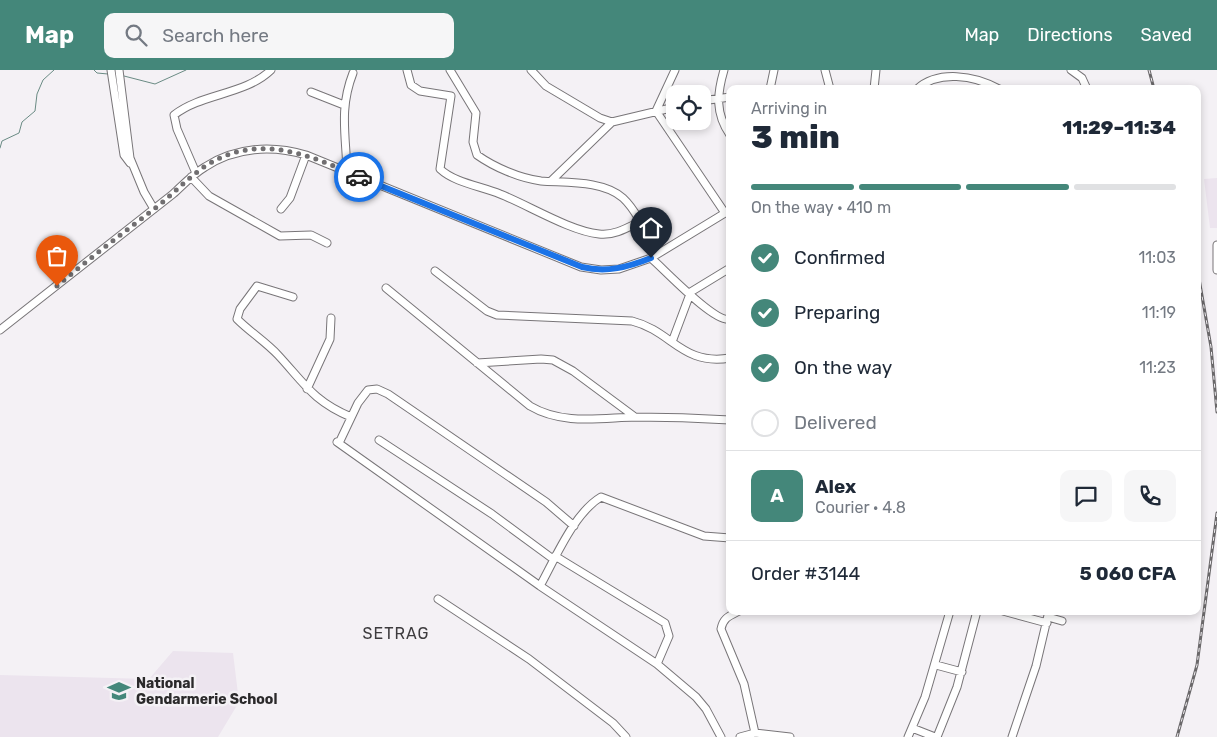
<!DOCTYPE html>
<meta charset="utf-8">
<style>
:root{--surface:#fff;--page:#f6f6f7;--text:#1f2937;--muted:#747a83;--line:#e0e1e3;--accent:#44877a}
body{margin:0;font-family:Rubik,sans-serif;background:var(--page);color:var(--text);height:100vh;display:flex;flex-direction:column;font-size:19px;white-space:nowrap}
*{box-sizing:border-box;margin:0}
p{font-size:16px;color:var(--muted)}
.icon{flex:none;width:28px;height:28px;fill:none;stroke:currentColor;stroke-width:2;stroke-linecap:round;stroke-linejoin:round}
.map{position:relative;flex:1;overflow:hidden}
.details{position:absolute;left:726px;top:15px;width:475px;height:530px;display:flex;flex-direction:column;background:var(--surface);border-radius:10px;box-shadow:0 2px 8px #0003}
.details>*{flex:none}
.controls{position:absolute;left:666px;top:15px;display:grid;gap:10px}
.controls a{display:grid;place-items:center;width:45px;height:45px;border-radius:10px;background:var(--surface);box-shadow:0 2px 8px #0003;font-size:25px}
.pin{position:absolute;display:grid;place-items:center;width:42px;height:42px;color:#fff;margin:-51px -21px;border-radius:50% 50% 50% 0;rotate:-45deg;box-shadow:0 0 5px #0007}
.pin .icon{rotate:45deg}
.courier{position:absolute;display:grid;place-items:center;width:50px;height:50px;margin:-25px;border:4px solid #1a73e8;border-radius:50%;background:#fff;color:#222;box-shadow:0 1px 6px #0007}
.overview em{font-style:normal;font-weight:800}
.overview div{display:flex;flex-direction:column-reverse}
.overview{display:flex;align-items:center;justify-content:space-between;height:85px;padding:0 25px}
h1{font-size:32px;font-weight:800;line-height:38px}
.bar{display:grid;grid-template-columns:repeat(4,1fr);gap:8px 5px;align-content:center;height:60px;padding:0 25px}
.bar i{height:6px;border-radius:4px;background:var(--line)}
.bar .current{background:var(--accent)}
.bar p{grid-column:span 4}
.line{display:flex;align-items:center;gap:12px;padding:0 25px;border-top:1px solid var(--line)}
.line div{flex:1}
.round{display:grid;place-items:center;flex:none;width:52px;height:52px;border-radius:10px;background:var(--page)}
ol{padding:0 25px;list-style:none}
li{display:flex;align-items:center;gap:15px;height:55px}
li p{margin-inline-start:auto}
li .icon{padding:5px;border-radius:50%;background:var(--accent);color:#fff;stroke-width:4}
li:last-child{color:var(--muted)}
li i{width:28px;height:28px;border:2px solid var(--line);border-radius:50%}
header{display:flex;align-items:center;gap:30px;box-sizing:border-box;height:70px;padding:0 25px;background:var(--accent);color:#fff}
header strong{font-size:24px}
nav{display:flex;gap:28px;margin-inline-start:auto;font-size:18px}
.search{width:350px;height:45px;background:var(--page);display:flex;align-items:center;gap:12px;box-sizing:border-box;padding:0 18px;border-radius:10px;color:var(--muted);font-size:19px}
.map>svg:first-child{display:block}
.built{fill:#ece4ee}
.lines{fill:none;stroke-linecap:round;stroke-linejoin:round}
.stream{stroke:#6a8b84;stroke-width:1}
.minor-casing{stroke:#787578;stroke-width:9}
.minor{stroke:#fff;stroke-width:7}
.rail-casing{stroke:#6a686a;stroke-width:3}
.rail{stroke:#f4f1f5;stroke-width:1;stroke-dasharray:4;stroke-linecap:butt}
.done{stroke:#716f71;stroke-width:5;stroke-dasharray:0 9}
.route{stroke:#1a73e8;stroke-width:6}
.labels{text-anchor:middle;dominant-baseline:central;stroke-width:5;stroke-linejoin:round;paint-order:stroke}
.poi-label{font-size:14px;font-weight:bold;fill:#2a292a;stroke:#f4f1f5;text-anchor:start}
.quarter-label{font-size:16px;letter-spacing:1px;fill:#3d3b3e;stroke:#f4f1f5}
</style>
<header>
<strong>Map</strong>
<div class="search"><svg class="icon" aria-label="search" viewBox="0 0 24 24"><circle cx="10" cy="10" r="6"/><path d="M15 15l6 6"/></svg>Search here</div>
<nav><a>Map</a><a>Directions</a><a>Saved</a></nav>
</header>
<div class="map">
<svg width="1217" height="667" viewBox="0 0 1217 667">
<rect width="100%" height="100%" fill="#f4f1f5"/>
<path class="built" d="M1217 108V158H1210L1204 109Z
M173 581 233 583 239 632 218 667H0V605L149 609Z"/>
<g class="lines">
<path class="stream" d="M94 0 97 3 108 4
M124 6 155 14 186 0
M0 78 2 71 19 63 22 52 35 41 37 24 43 10 54 0"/>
<defs>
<path id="minor" d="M111 0 124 85 130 93
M119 0 130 88 144 122 154 139
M407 0 411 15 420 21 451 26 440 99C455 113 481 116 500 124 528 135 570 161 599 164 613 166 627 158 639 152
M450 0 476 43 473 72 477 85C494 97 519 108 541 111 565 113 603 110 623 128 638 142 647 166 656 185
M531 0 546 16 600 48 612 52 675 37
M675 0 656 41 725 143
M724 0C717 24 715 43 730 65
M825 0 830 19
M1071 0 1082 8 1087 19
M770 19 774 0
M874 19 876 0
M917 19C938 0 974 5 999 19
M311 22 344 35
M702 31 730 27
M347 102C346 65 339 39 353 3
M196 103 177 59 174 45C202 23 245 25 271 0
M191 107 209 126 280 166 311 165 327 173
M551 111 612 52
M281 139 290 128 306 85
M1217 175V200
M651 188C664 199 715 254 730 249
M435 201 487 241 497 245 632 251C672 261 682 296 730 288
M386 218 530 336C562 355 599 348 635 347 666 347 698 348 730 350
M689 223 730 198
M293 227 257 216 240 239 237 249C250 262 266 272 278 285 304 313 313 331 351 347
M0 260 173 124C183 115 193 104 205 97 235 77 272 75 306 85L581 197 601 200 619 199 651 188 730 140
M672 272 690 224
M477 293 541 289 553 290 573 301 635 347
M307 319 330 269 331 248
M379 370 492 444 553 489
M337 372 540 516 657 594 696 627 706 639 721 667
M339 373 358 333 368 320 377 319 388 324 546 432 574 456
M555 486 665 553 669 566 657 594
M540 516C555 489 574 443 601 427L704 466 730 468
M438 529 529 589 613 653 626 667
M739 541C729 546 723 548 721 559L744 614 755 663
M1003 541 1047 553
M1048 547 1062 551
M936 595 962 602
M912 658 935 667
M740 667 755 663 790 667
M908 667 925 627 950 541
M937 667 957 617 977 541
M1012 667 1036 596 1049 541"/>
</defs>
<use href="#minor" class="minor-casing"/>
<use href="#minor" class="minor"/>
<defs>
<path id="rail" d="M1149 0 1154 19
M1198 203 1211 277 1217 342
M1177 667 1197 595 1217 443"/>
</defs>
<use href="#rail" class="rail-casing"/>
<use href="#rail" class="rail"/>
</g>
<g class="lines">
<path class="done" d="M57 216C90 188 124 162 158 136 174 123 188 108 204 97 256 62 308 84 359 107"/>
<path class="route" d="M359 107 582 197C607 203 628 197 651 188"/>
</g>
<defs>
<symbol id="school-bare" viewBox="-9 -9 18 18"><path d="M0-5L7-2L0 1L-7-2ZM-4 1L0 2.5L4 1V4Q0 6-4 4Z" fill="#44877a" stroke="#f4f1f5" stroke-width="2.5" paint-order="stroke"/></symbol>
</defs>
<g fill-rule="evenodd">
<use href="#school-bare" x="103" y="605" width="32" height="32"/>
</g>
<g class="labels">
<g class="poi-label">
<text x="136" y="613">National<tspan x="136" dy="16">Gendarmerie School</tspan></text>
</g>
<g class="quarter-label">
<text x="396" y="563">SETRAG</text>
</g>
</g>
</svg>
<div class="controls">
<a><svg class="icon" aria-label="locate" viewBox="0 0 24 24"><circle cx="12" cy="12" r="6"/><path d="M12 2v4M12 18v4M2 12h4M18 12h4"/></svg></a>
</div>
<div class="pin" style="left:57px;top:216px;background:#ea580c"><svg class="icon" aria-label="bag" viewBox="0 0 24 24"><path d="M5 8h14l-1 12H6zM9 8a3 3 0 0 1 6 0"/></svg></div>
<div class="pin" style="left:651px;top:188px;background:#1f2937"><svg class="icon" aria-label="home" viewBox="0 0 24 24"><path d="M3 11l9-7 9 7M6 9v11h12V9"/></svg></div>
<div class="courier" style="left:359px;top:107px"><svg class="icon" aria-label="car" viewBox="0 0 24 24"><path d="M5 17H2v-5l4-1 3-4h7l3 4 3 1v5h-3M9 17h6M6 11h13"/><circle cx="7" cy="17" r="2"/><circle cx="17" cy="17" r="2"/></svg></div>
<section class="details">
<div class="overview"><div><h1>3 min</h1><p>Arriving in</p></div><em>11:29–11:34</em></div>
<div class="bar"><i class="current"></i><i class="current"></i><i class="current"></i><i></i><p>On the way · 410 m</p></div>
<ol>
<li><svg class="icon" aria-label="check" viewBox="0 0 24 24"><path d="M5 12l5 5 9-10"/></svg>Confirmed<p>11:03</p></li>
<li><svg class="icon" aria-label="check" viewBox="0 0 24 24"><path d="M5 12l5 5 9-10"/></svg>Preparing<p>11:19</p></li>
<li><svg class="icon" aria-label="check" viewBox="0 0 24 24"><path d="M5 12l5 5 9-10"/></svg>On the way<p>11:23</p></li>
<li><i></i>Delivered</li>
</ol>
<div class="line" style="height:90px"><b class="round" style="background:var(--accent);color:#fff">A</b><div><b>Alex</b><p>Courier · 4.8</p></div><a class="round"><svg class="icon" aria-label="chat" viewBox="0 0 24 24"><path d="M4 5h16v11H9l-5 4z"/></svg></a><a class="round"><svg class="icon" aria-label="phone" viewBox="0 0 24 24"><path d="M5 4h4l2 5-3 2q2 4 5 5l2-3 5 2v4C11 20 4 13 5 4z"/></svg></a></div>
<div class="line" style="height:65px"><div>Order #3144</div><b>5 060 CFA</b></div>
</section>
</div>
